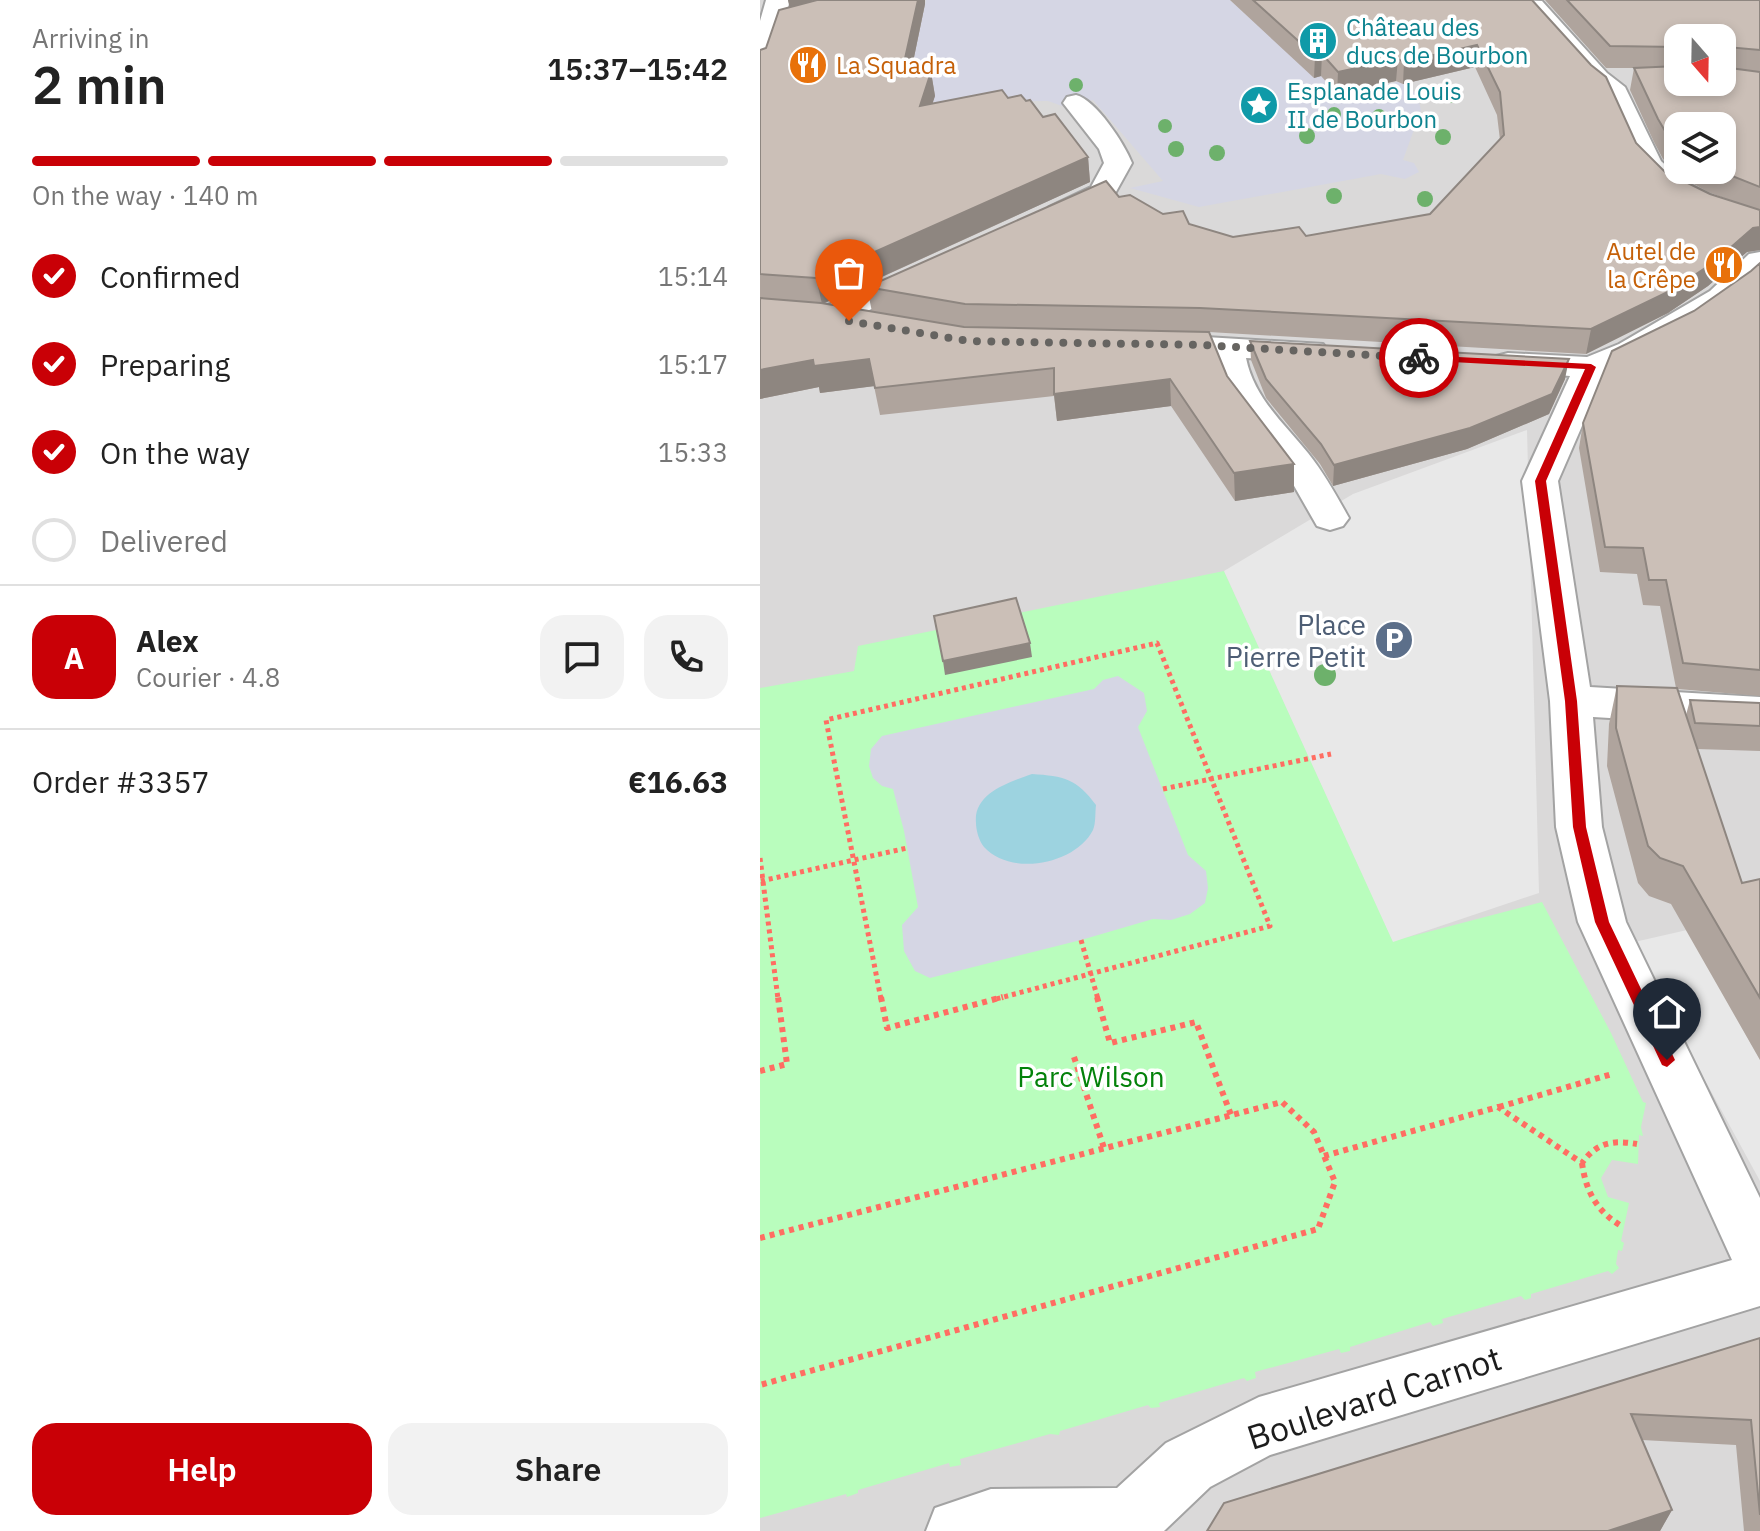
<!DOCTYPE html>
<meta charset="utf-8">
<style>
:root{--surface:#fff;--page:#f2f2f2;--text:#222;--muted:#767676;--line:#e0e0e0;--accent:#c90006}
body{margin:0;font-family:"IBM Plex Sans",sans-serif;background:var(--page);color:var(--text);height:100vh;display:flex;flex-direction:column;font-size:30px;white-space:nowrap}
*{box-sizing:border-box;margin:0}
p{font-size:26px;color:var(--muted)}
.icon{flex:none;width:44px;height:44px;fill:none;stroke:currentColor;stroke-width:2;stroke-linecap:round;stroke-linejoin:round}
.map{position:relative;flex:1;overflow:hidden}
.details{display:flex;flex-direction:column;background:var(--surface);width:760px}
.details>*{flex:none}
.needle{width:52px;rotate:160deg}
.buttons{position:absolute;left:904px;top:24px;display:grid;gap:16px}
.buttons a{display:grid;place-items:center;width:72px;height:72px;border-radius:16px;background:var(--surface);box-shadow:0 4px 12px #0003;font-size:40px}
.pin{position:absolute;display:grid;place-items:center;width:68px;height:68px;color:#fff;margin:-82px -34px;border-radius:50% 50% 50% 0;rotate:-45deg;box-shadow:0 0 8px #0007}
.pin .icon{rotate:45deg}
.courier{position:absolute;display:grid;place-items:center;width:80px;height:80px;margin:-40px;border:6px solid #c90006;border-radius:50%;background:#fff;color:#222;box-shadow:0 2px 10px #0007}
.head em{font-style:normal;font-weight:600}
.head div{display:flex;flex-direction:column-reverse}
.head{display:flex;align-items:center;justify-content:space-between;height:136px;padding:0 32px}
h1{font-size:52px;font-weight:600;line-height:60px}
.bar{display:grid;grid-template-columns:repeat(4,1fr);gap:12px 8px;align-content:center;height:96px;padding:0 32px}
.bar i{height:10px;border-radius:6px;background:var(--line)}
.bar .selected{background:var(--accent)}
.bar p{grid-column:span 4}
.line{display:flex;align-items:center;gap:20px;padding:0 32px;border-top:2px solid var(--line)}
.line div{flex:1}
.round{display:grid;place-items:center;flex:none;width:84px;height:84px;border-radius:24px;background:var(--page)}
ol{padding:0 32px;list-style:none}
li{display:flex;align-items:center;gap:24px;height:88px}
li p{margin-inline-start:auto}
li .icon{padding:8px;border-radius:50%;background:var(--accent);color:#fff;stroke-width:4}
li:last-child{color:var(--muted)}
li i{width:44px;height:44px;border:4px solid var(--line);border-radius:50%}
.button{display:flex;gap:16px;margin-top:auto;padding:16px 32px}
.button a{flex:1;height:92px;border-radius:24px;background:var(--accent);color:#fff;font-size:32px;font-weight:600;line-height:92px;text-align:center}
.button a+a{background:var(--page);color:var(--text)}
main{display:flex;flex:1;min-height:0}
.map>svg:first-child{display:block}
.residential{fill:#dad9d9;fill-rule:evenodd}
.park{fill:#b9fdbd}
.parking{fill:#e8e8e8}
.plaza{fill:#d5d6e4}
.water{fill:#9dd3e0}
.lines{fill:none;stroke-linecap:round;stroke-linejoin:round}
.minor-casing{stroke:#a3a3a3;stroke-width:4}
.path-far1{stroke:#ff6d62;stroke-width:5;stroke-dasharray:4 4;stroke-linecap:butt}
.path{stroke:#ff6d62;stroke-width:6;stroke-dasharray:5 5;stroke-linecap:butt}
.minor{fill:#fff;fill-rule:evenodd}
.tree{fill:#6db16b}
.wall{fill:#afa49d;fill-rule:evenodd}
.shaded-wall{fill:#8e8680}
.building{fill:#cbbfb7;stroke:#8e8680;stroke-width:2}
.route{fill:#c90006}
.done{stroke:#666461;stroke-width:8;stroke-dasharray:0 14.4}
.labels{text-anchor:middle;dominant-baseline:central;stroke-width:7;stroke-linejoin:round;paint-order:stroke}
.far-culture-label{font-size:24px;fill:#0d838f;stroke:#fff;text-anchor:start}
.far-food-label{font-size:24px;fill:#c56008;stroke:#fff;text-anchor:start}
.service-label{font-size:28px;fill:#4e5e75;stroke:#fff;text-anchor:end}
.park-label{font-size:28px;fill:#03820a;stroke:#fff}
.near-street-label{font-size:34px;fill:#1c1c1c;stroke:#fff}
</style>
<main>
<section class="details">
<div class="head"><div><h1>2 min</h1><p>Arriving in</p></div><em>15:37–15:42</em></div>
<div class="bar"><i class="selected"></i><i class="selected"></i><i class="selected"></i><i></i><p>On the way · 140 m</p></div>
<ol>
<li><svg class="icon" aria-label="check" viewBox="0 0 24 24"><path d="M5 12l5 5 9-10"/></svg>Confirmed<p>15:14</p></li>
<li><svg class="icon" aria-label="check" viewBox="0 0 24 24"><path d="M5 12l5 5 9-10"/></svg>Preparing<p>15:17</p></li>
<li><svg class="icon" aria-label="check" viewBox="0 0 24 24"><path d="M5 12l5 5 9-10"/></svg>On the way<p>15:33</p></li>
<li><i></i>Delivered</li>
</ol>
<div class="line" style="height:144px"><b class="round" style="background:var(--accent);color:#fff">A</b><div><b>Alex</b><p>Courier · 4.8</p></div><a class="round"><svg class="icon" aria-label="chat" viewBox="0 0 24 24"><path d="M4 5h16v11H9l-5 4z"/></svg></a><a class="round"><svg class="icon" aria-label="phone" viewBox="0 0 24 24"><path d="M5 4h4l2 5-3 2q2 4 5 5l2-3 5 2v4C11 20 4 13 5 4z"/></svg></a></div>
<div class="line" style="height:104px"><div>Order #3357</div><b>€16.63</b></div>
<div class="button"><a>Help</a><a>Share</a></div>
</section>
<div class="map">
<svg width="1000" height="1531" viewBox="0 0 1000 1531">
<rect width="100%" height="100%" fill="#efeae1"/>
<path class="residential" d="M0 0H1000V1531H0ZM918 38H962V82H918ZM918 126H962V170H918Z"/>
<path class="park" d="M464 571 633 941 782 902 851 1033 883 1102 886 1103 881 1127 883 1136 879 1135 878 1164 852 1160 841 1178 848 1197 869 1203 861 1241 864 1243 862 1251 858 1250 856 1264 859 1268 852 1274 848 1271 771 1294V1298L765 1300 761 1296 682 1319 683 1323 673 1326 670 1322 590 1347V1351L581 1353 579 1349 495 1372 496 1378 487 1381 484 1378 399 1403 400 1407 391 1408 388 1405 300 1431 299 1435 290 1434 200 1459 201 1465 190 1467 189 1463 98 1490V1493L87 1497 86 1494 0 1518V688L94 671 98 646Z"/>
<path class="parking" d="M767 430 779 893 633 942 464 571 593 494Z
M927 930 1000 1060V1181L870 943Z"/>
<path class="plaza" d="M166 0H470L554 77 563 76 567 82H571L585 94 637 82 648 83 658 98 661 110 643 160 654 163 659 172 645 179 621 174 439 207 370 188 403 181 333 100 302 106 288 101 173 102 174 96 124 66 153 60Z
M358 676 384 693 387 711 378 727 428 855 446 871 448 888 445 903 430 914 411 920 393 919 321 940 170 978 155 971 144 951 142 925 158 907 144 831 133 789 122 786 113 778 109 766 111 749 122 736 334 689 343 680Z"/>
<path class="water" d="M272 774C304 776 317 779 336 805 335 813 336 823 333 830 316 864 251 877 224 847 219 841 216 830 216 823 213 793 250 782 272 774Z"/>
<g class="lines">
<defs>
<path id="minor" d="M6 0H30L13 66 9 71 0 74V21Z
M748 0 782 1 847 73 865 87 901 161 923 181 966 203 1000 215V234L946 215 903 193 875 165 845 97 829 85 764 11Z
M316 95C336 100 364 143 372 163L352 199 309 219 299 222 289 219 284 213 289 207 331 187 344 163 339 149 303 103 307 97Z
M1000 252V278C956 320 901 351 845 373L798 481 830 687 1000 697V727L833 717 842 827 866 922 1000 1198V1306L510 1455 450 1487 404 1531H166L175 1508 231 1489 357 1488 406 1443 499 1397 972 1260 818 922 796 827 790 701 762 481 810 376 736 370 731 363 736 356 748 353 827 357 859 344 950 291 989 254Z
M163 265 174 267 179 274 174 281 78 324 67 327 56 324 51 317 56 310Z
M396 334 563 344 568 351 563 358 551 361 486 358C494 398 524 423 548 453 564 473 576 495 589 518L583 526 570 530 557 526 529 477 470 401 452 356 384 351 380 344 384 337Z"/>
</defs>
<use href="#minor" class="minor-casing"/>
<path class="path-far1" d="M403 789 571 754
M0 858 18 999
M1 881 147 848
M321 940 338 999
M121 999 66 720 397 643 510 926 236 999"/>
<path class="path" d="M121 997 127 1028 243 997
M337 997 350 1043 436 1022 471 1115
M314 1057 344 1148
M0 1071 27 1064 18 997
M739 1107 852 1074
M564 1156 738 1107 822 1163C837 1142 853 1140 877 1144
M822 1163C826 1192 837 1212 863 1227
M0 1238 522 1102 554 1132 575 1182 558 1229 0 1385"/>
<use href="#minor" class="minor"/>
</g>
<g class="tree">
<circle cx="316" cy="85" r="7"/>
<circle cx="691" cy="96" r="7"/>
<circle cx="574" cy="114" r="7"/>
<circle cx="619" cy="116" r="7"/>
<circle cx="405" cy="126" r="7"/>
<circle cx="547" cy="136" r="8"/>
<circle cx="683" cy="137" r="8"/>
<circle cx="416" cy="149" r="8"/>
<circle cx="457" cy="153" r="8"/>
<circle cx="574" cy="196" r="8"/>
<circle cx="665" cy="199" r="8"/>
<circle cx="565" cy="675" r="11"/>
</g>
<path class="wall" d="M28 0H54L49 2 165 4 151 72H171L175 96 172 103 248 98 266 101 328 157 330 182 63 304 112 312 107 287 359 197 429 224 473 237 546 236 670 214 740 140 737 115 715 67 643 84 636 81 577 94 561 76 554 78 470 0H772L876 143 905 172 950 194 972 201 948 192 923 178 903 159 894 142 870 90 874 68H846L785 0H1000V250L987 252 948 286 908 313 826 354 449 332 467 376 534 464V492L475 501 411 406 297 421 294 396 120 415 114 386 60 393 59 387 0 399V50L6 48 30 7ZM918 38H962V82H918ZM918 126 962 170H918Z
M1000 263V696L918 689 926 715 930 700 1000 703V751L937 749 982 883 1000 879V1060L911 904 889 896 878 883 847 766 849 724 857 686 916 688 900 606 883 605 877 574 840 572 819 448 823 423 934 311 991 271Z
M490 341 805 379 789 414 707 449 573 486 560 464 506 398 491 360Z
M1000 1338V1531H984L976 1445 882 1440 912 1510 900 1531H447Z"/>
<path class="shaded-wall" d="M28 0H54L30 10Z
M158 0H165V4L146 96 142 72Z
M717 45 715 67 643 84 644 62Z
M562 54 561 76 554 78 555 56Z
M638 59 636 81 577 94 578 72Z
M171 72 175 96 164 130 160 106Z
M328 157 330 182 62 304 56 278Z
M1000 227V250L987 252 948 286 908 313 826 354 831 329 993 228Z
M109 359 115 386 60 393 59 387 0 399V370L53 360Z
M809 359 805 379 789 414 707 449 573 486 574 465Z
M410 379 411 406 297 421 294 394Z
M534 464V492L475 501 474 473Z
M270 643 272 657 185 675 183 661Z
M912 1510 900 1531H848Z"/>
<path class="building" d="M57 0H158L142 72H171L160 106 242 90 248 98 261 95 266 101 270 100 283 117 295 114 328 157 56 278 0 274V50L6 48 19 10Z
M493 0H772L831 65 846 77 876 143 905 172 950 194 1000 210V227L993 228 954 262 914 289 831 329 440 308 205 304 107 287 346 181 359 197 370 195 403 214 423 211 429 224 473 237 539 227 546 236 670 214 744 135 740 92 717 45 644 62 638 59 578 72 562 54 555 56Z
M807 0H1000V50L967 47 964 57H962V38H918V47L850 46Z
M918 66V82H962V67L1000 72V187L957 170H962V126H918V146L908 136 898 119 874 68Z
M1000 263V670L923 663 906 580H889L883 548 845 547 823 423 852 351 934 311 991 271Z
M0 298 61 303 204 327 449 332 467 376 534 464 474 473 410 379 294 394V368L115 388 109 359 54 366 53 360 0 370Z
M490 341 809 359 792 394 710 428 574 465 561 444 506 379Z
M256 598 270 643 183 661 174 616Z
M857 686 917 688 982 883 1000 879V998L923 866 900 858 888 846 856 728Z
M930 700 1000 703V726L935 723Z
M1000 1338V1515L991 1420 871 1414 912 1510 848 1531H447L464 1503Z"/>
<path class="route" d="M659 355 831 364 836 367 786 481 817 701 826 827 849 922 915 1060 907 1067 902 1065 835 922 813 827 805 701 775 481 825 369 655 360Z"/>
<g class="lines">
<path class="done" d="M89 321 208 341 441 345 659 358"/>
</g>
<defs>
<symbol id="building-disc" viewBox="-11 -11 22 22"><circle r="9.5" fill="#0f9aa8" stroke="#fff"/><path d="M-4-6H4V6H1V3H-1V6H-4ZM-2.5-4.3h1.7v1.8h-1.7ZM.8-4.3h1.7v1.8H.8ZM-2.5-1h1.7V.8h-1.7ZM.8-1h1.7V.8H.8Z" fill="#fff"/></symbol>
<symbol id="restaurant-disc" viewBox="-11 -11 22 22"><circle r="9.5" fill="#e8710a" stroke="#fff"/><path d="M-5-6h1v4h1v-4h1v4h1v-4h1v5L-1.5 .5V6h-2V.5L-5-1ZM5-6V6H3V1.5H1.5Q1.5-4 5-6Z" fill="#fff"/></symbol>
<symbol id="sight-disc" viewBox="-11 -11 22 22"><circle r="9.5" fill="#0f9aa8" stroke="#fff"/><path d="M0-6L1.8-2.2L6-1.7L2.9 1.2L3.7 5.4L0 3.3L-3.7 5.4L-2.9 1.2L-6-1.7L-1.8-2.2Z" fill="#fff"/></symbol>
<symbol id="parking-disc" viewBox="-11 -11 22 22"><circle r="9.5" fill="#5c6f8a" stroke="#fff"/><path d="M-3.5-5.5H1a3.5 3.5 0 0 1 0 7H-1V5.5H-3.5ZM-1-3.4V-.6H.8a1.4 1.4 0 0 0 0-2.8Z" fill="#fff"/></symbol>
</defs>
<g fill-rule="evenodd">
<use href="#building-disc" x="536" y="19" width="44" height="44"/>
<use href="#restaurant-disc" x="26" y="43" width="44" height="44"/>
<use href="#sight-disc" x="477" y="83" width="44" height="44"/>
<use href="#restaurant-disc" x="942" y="243" width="44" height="44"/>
<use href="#parking-disc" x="612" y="618" width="44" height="44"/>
</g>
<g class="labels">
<g class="far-culture-label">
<text x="586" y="27">Château des<tspan x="586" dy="28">ducs de Bourbon</tspan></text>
<text x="527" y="91">Esplanade Louis<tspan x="527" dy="28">II de Bourbon</tspan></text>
</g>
<g class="far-food-label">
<text x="76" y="65">La Squadra</text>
<text x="936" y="251" text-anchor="end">Autel de<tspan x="936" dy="28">la Crêpe</tspan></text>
</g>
<g class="service-label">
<text x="606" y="624">Place<tspan x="606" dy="32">Pierre Petit</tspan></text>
</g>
<g class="park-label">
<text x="331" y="1076">Parc Wilson</text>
</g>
<g class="near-street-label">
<text transform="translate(614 1397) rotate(-18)">Boulevard Carnot</text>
</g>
</g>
</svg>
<div class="buttons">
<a><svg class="needle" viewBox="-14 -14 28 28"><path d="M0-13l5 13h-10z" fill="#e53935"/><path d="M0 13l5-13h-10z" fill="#767676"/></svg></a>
<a><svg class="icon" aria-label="layers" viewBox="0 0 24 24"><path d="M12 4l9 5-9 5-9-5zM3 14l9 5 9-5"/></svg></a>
</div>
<div class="pin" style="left:89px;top:321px;background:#ea580c"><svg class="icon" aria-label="bag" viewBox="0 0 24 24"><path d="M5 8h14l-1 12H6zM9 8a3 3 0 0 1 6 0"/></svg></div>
<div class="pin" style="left:907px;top:1060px;background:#1f2937"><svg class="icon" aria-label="home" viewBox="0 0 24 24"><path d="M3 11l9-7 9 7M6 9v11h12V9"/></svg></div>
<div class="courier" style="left:659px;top:358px"><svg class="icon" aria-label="bike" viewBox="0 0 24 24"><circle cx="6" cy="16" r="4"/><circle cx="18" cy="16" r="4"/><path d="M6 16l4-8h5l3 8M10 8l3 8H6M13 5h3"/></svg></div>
</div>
</main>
